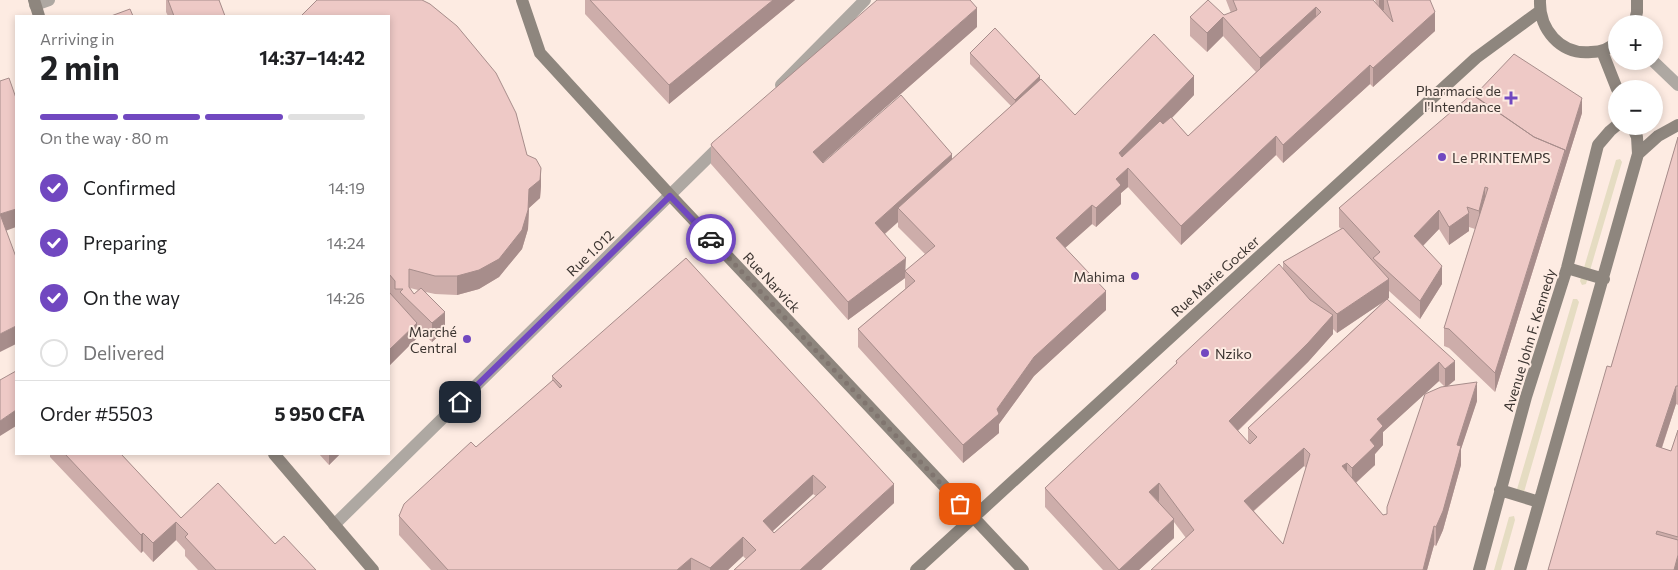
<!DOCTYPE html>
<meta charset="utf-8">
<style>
:root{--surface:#fff;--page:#f6f6f6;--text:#202124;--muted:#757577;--line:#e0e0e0;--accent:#7148c0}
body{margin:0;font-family:Commissioner,sans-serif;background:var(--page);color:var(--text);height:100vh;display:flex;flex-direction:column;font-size:19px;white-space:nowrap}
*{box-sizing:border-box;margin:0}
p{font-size:16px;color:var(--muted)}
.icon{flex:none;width:28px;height:28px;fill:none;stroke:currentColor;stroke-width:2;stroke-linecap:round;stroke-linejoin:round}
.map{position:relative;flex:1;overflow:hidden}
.side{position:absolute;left:15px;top:15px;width:375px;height:440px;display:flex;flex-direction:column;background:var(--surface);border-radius:0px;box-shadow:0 2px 8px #0003}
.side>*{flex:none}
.controls{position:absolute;left:1608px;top:15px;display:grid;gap:10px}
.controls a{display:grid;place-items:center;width:55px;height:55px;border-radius:50%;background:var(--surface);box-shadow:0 2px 8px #0003;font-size:25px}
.pin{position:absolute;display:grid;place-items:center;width:42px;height:42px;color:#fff;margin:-21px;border-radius:10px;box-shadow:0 2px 8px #0006}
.courier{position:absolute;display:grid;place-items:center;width:50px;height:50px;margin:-25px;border:4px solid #7148c0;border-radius:50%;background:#fff;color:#222;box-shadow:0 1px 6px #0007}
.head em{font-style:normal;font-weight:700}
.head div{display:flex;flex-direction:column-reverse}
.head{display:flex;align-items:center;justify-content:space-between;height:85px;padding:0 25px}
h1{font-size:32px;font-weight:700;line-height:38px}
.bar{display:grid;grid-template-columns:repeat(4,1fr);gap:8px 5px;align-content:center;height:60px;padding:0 25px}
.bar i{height:6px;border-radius:4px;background:var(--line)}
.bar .selected{background:var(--accent)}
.bar p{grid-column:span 4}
.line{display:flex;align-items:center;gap:12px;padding:0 25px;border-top:1px solid var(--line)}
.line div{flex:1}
ol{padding:0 25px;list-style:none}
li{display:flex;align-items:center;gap:15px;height:55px}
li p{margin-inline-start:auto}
li .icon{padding:5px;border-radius:50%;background:var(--accent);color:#fff;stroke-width:4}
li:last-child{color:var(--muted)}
li i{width:28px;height:28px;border:2px solid var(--line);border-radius:50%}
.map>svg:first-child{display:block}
.green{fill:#e5dcc2}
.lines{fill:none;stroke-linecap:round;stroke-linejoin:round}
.street{stroke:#aea8a2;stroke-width:12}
.secondary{stroke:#8e867e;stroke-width:12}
.wall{fill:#cdadaa;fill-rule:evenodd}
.shaded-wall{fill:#a78d8b}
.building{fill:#eec9c6;stroke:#a78d8b;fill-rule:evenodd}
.done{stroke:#80756f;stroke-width:5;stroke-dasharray:0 9}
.route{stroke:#7148c0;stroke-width:6}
.poi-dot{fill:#7148c0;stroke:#fdebe2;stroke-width:2}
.labels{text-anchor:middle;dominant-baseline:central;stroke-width:4;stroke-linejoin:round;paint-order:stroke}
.poi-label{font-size:14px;fill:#3c3531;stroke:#fdebe2;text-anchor:end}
.street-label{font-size:14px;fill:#3c3531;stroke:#fdebe2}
</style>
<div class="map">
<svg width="1678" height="570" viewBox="0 0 1678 570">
<rect width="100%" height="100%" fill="#fdebe2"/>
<path class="green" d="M1620 159 1622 162 1586 284 1582 285 1580 281 1616 160Z
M1573 299H1577L1579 302 1522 499 1515 496Z
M1514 516 1515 520 1501 570H1494L1509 517Z"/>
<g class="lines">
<path class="street" d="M35 5 49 0
M1653 61 1678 85
M781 85 865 0
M334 525 723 143"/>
<path class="secondary" d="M34 0 39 16
M522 0 540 53 671 196 1023 570
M1540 0C1539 29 1560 55 1591 52 1601 52 1609 50 1616 42
M1634 24 1637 12V0
M1602 51 1617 89
M1638 154 1658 136 1678 125
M1567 268 1604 279
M274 454 373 570
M1500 490 1539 502
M916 570 1476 58 1540 11
M1479 570 1526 397 1567 268 1598 145 1610 131 1616 126
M1520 570 1638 154 1637 137 1632 126"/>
</g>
<path class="wall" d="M166 0H219L225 16H168L166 12Z
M585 0H795L669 104 585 14Z
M1226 0H1373L1376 3 1375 0H1430L1435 31 1373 87 1370 84 1283 163 1276 155 1181 245 1128 187 1121 193V204L1096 227 1092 224 1065 248 1106 310 1034 376 999 424V433L963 463 858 347V329L905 289V278L848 320 711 164V145L977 27 822 163 952 159 1011 106 970 64V53L1040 80 1075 115 1194 95 1172 118 1188 136 1256 72 1223 36 1207 52 1190 36V17L1224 15 1231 13ZM898 222V227L925 254 906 271 885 234Z
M389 16 527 155 541 186 540 198 529 208 528 229 522 249 499 277 479 289 457 295 435 294 426 292 445 330 432 342 417 328V338L389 366ZM410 288 418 290 414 294Z
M1474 96 1582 113 1495 392 1449 348 1444 346V328L1475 229 1469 227V231L1449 245 1439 229 1423 246 1442 284 1420 319 1389 291V298L1387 299 1455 380 1448 386 1477 401 1461 449V465L1443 530 1436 546 1434 545 1427 570 1186 538 1174 522V538L1139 570H1103L1045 507V488L1176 364V361L1283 269V262L1341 229 1339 227V208ZM1383 302 1248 428V442L1238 431 1308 362 1333 334V329L1337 333ZM1439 381 1444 386 1387 514 1383 515 1356 483 1375 465V454L1383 445V432ZM1304 466 1306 468 1283 544 1254 511Z
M1678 137V405L1676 404 1662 448 1671 451 1678 430V570H1548L1611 367Z
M552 376 894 503 821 570H734L746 559 743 556 728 570H431L399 535V516L476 447 552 381ZM813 494 816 496 774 533 773 531Z
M50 454H121L181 518 275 544 316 570H198L185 556V550L176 540 153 562 143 551 141 553 50 457Z
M319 454H340L329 465Z"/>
<path class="shaded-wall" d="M773 0H795L669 104V85Z
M1379 0H1384V10L1379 11Z
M1316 7V26L1260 77V58Z
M977 8V27L813 171V152Z
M1435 12V31L1373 87V68Z
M1223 17V36L1207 52V33Z
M1370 65V84L1283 163V145Z
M1040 76V87L1015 111V100Z
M1194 76V95L1119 172V153Z
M1582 98V113L1495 392V373Z
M1276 136V155L1181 245V226Z
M952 154V173L898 208V222L875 242V223Z
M541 168V186L540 198 529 208 528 229 522 249 499 277 479 289 457 295V276L529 189Z
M1128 168V187L1121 193V204L1096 227V208L1116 179Z
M1485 187V206L1479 230V211Z
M1092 205V224L1056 256V238Z
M16 209V227L0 233V214Z
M1439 210V229L1414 255V236Z
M1469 213V231L1449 245V227Z
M906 258 905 278 848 320V302Z
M1442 266V284L1420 319V301Z
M1389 279V298L1337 333V314Z
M1106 291V310L1034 376 999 424V433L963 463V445L997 409 1034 357Z
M445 312V330L432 342V323Z
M1333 315V334L1308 362 1229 439V421Z
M417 323V338L389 366V350Z
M16 326V344L0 352V334Z
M1455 361V380L1445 388V369Z
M1439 362V381L1383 432V445L1375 454V465L1352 486V468L1370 440 1377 419Z
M1477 382V401L1461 449V465L1443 530 1436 546V527L1457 445Z
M1676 386V404L1656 465V446Z
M16 410V426L0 436V421Z
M1304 448V466L1244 519V501Z
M329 454H340L329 465Z
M1347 463V481L1342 466Z
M813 475V494L763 540V521Z
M1159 483V502L1149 492Z
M894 484V503L821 570H800Z
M1174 519V538L1139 570H1119Z
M176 522V540L153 562V543Z
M1434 526V545L1427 570H1423Z
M143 533V551L141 553V535Z
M743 537V556L728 570H710V568Z
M1678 555V570H1674Z
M691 558V570H677Z"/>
<path class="building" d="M168 0H219L225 16H174Z
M317 0H422L430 4 457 26 496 73 516 113 527 155 536 159 541 168 540 180 529 189 528 210 522 230 499 259 479 270 457 276H435L409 269V287L414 294 421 288 445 312 432 323 400 292 403 289H395V281L389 274V16H301Z
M590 0H773L669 85Z
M877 0H970L977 8 813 152 823 163 901 95 952 154 875 223 906 258 848 302 711 145 712 143Z
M1208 0 1224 15 1237 10 1233 0H1373L1393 22 1387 0H1430L1435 12 1373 68 1370 65 1283 145 1276 136 1181 226 1128 168 1116 179 1121 185 1096 208 1092 205 1056 238 1106 291 1034 357 997 409 999 414 963 445 858 329 915 281 905 271 935 246 898 208 1041 79 1075 115 1154 34 1194 76 1119 153 1122 157 1160 121 1163 124 1171 117 1188 136 1321 12 1316 7 1260 58 1223 17 1207 33 1190 17Z
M130 9 133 16H111Z
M995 28 1040 76 1015 100 970 53Z
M1514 54 1582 98 1565 153V150L1534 137 1474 96Z
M9 78 16 98V209L0 214V81Z
M1472 94 1534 137 1565 150 1495 373 1449 329 1444 328 1488 188 1485 187 1479 211 1467 207 1469 213 1449 227 1439 210 1414 236 1442 266 1420 301 1373 258 1380 252 1339 208Z
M1678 137V386H1676L1656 446 1671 451 1678 430V537L1657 531 1656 534 1678 540V555L1674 570H1548L1607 366 1611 367Z
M0 214 16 257V326L0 334Z
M1343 228 1389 279 1337 314 1283 262Z
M686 258 894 484 800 570H734L756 550 743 537 710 568 691 558 677 570H448L399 516 404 504 471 442 476 447 553 380 560 388 562 386 552 376ZM813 475 826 487 774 533 763 521Z
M1279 264 1310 300 1333 315 1308 343 1229 421 1250 444 1257 437 1248 428 1387 299 1455 361 1445 369 1439 362 1377 419 1383 426 1370 440 1375 446 1352 468 1347 463 1342 466 1383 515 1387 514V507L1425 394 1441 387 1477 382 1457 445 1461 446 1443 511 1436 527 1434 526 1423 570H1151L1194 530 1159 483 1149 492 1174 519 1119 570 1045 488 1177 363 1176 361ZM1304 448 1310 454 1283 544 1244 501Z
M389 292 417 323 389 350Z
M16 371V410L0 421V380Z
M65 454H121L181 518 218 483 275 544 284 536 316 570H216L185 537 188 534 176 522 153 543 143 533 141 535Z"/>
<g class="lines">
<path class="done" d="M711 239 960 504"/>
<path class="route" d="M460 402 670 196 711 239"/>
</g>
<g class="poi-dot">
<path d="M1508.5 90.5h5v5h5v5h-5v5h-5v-5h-5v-5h5z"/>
<circle cx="1442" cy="157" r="5"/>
<circle cx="1135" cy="276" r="5"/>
<circle cx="467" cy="339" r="5"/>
<circle cx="1205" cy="353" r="5"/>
</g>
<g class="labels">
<g class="poi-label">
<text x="1501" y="90">Pharmacie de<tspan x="1501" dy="16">l'Intendance</tspan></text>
<text x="1452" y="157" text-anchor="start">Le PRINTEMPS</text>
<text x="1125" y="276">Mahima</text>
<text x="457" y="331">Marché<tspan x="457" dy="16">Central</tspan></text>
<text x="1215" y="353" text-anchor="start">Nziko</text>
</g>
<g class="street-label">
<text transform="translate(590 253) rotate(-44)">Rue 1.012</text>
<text transform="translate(1215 276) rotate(-42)">Rue Marie Gocker</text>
<text transform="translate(772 282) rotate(47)">Rue Narvick</text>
<text transform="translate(1529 340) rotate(-73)">Avenue John F. Kennedy</text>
</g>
</g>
</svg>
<div class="controls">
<a>+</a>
<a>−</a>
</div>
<div class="pin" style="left:960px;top:504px;background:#ea580c"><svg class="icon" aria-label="bag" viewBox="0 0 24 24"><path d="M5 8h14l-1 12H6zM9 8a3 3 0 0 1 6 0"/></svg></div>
<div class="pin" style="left:460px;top:402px;background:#1f2937"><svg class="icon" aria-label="home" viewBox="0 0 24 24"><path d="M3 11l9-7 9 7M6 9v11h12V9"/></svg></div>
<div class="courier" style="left:711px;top:239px"><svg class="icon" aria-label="car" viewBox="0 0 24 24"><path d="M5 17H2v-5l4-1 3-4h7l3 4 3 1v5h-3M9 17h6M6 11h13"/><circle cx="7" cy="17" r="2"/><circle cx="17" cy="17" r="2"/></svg></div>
<section class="side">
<div class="head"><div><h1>2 min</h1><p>Arriving in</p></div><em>14:37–14:42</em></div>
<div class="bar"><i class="selected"></i><i class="selected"></i><i class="selected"></i><i></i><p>On the way · 80 m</p></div>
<ol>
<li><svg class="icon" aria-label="check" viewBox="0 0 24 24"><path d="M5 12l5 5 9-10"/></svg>Confirmed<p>14:19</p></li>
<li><svg class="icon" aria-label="check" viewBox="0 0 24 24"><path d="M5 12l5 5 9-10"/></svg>Preparing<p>14:24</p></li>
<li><svg class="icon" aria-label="check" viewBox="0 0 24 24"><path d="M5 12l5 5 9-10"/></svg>On the way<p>14:26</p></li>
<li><i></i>Delivered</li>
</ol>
<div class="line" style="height:65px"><div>Order #5503</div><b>5 950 CFA</b></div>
</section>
</div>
